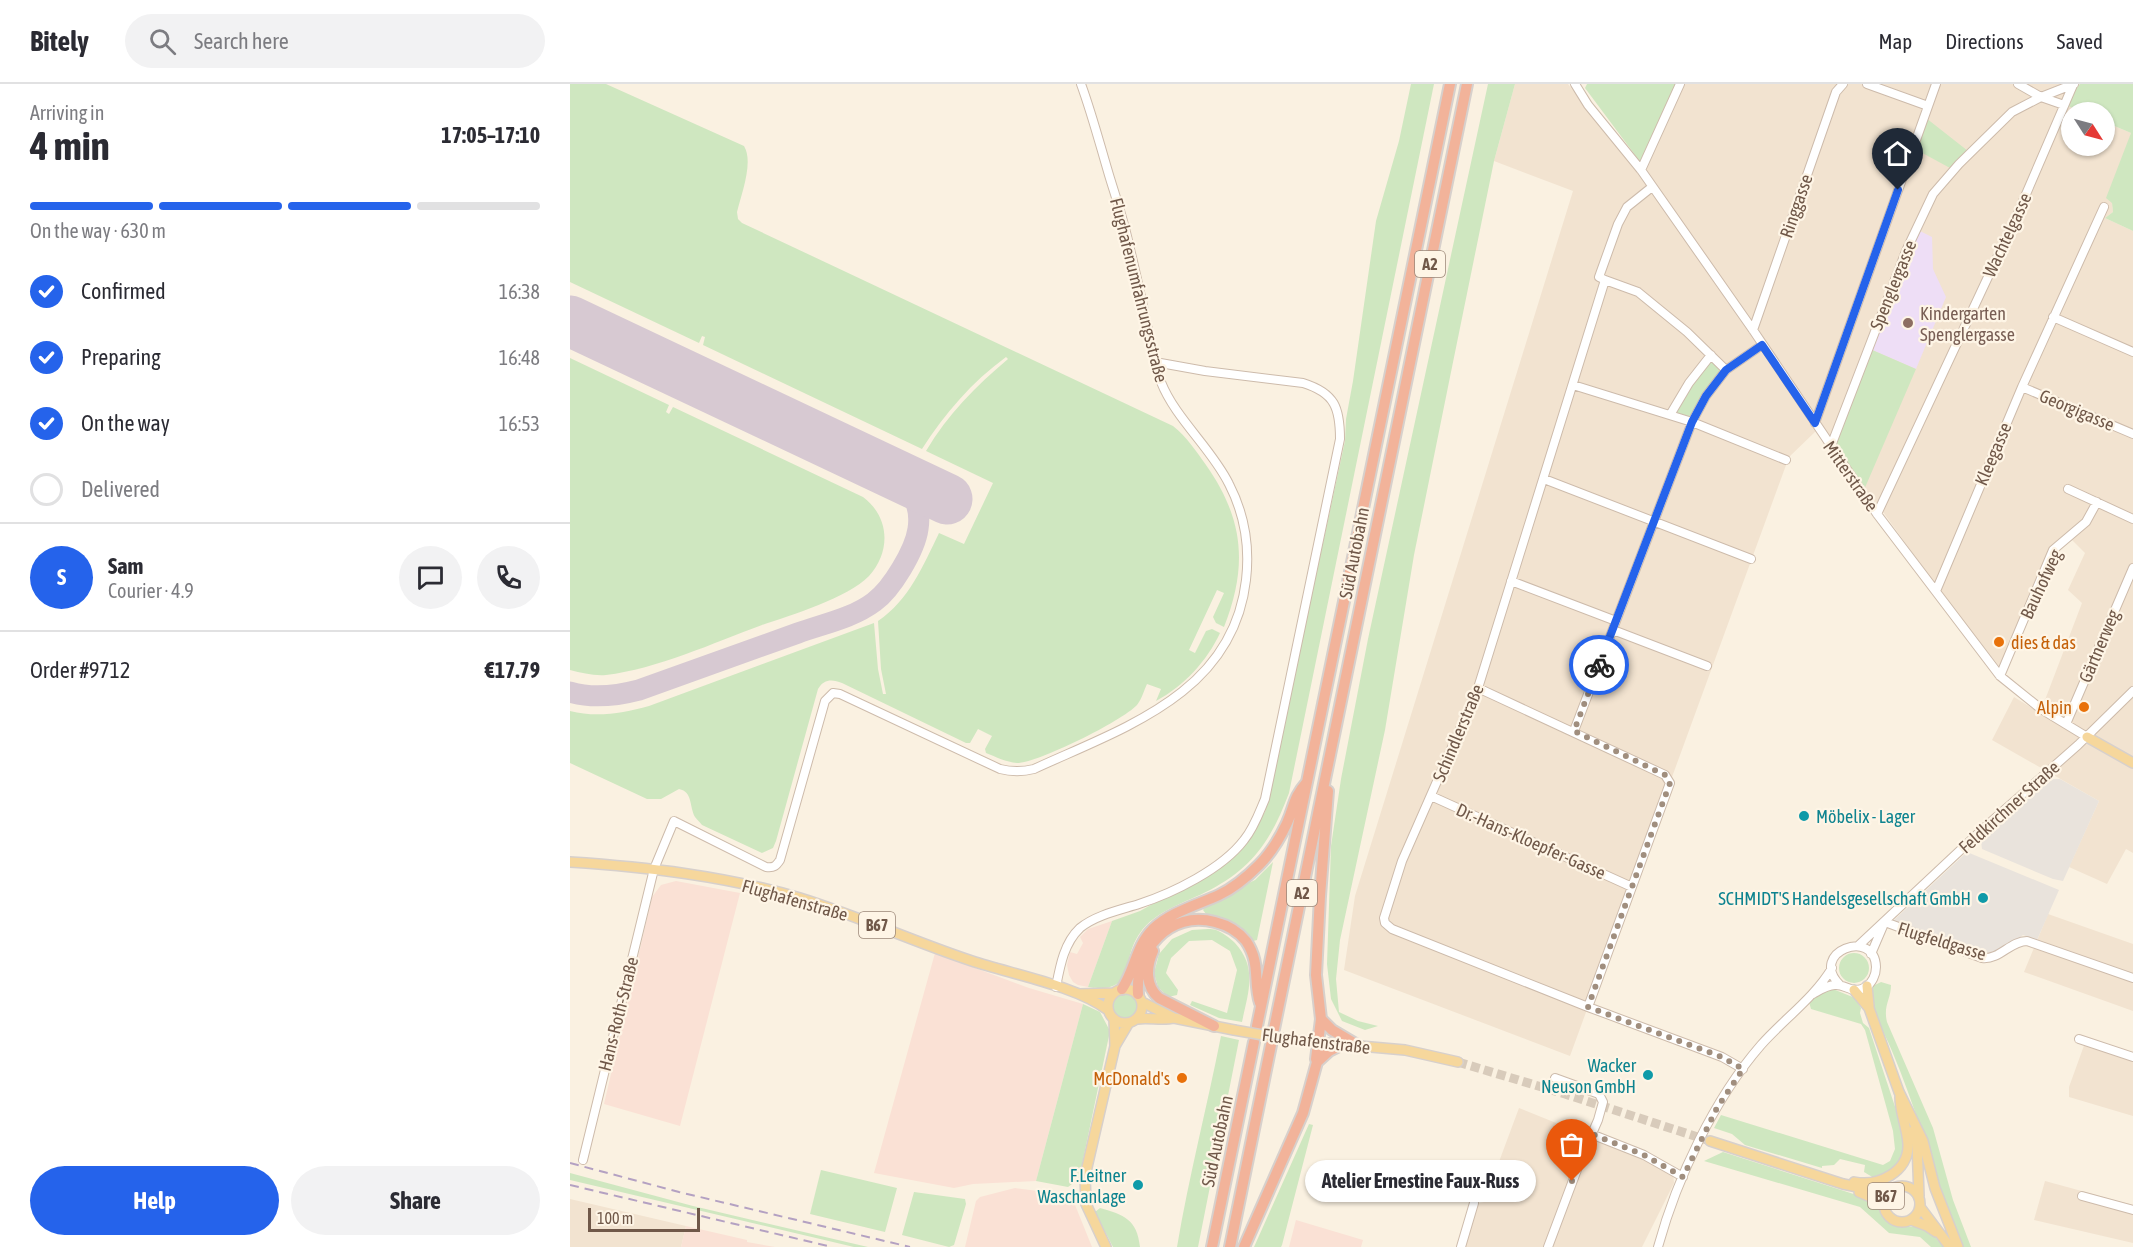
<!DOCTYPE html>
<meta charset="utf-8">
<style>
:root{--surface:#fff;--page:#f2f2f3;--text:#2b2b33;--muted:#7c7c81;--line:#e1e1e2;--accent:#2563eb}
body{margin:0;font-family:"Asap Condensed",sans-serif;background:var(--page);color:var(--text);height:100vh;display:flex;flex-direction:column;font-size:22px;white-space:nowrap}
*{box-sizing:border-box;margin:0}
p{font-size:20px;color:var(--muted)}
.icon{flex:none;width:33px;height:33px;fill:none;stroke:currentColor;stroke-width:2;stroke-linecap:round;stroke-linejoin:round}
.map{position:relative;flex:1;overflow:hidden}
.side{display:flex;flex-direction:column;background:var(--surface);width:570px}
.side>*{flex:none}
.needle{width:39px;rotate:126deg}
.buttons{position:absolute;left:1491px;top:18px;display:grid;gap:12px}
.buttons a{display:grid;place-items:center;width:54px;height:54px;border-radius:50%;background:var(--surface);box-shadow:0 2px 4px #0004;font-size:30px}
.scale{position:absolute;left:18px;bottom:15px;width:112px;box-sizing:border-box;padding-left:6px;border:3px solid #705849;border-top:0;font-size:16px;line-height:21px;white-space:nowrap;color:#705849;-webkit-text-stroke:4px #fef5e6;paint-order:stroke}
.pin{position:absolute;display:grid;place-items:center;width:51px;height:51px;color:#fff;margin:-62px -26px;border-radius:50% 50% 50% 0;rotate:-45deg;box-shadow:0 0 6px #0007}
.pin .icon{rotate:45deg}
.courier{position:absolute;display:grid;place-items:center;width:60px;height:60px;margin:-30px;border:4px solid #2563eb;border-radius:50%;background:#fff;color:#222;box-shadow:0 2px 8px #0007}
.bubble{position:absolute;height:42px;border-radius:21px;background:var(--surface);box-shadow:0 2px 4px #0004;font-size:20px;font-weight:700;line-height:42px;text-align:center}
.overview em{font-style:normal;font-weight:700}
.overview div{display:flex;flex-direction:column-reverse}
.overview{display:flex;align-items:center;justify-content:space-between;height:102px;padding:0 30px}
h1{font-size:39px;font-weight:700;line-height:45px}
.bar{display:grid;grid-template-columns:repeat(4,1fr);gap:9px 6px;align-content:center;height:72px;padding:0 30px}
.bar i{height:8px;border-radius:4px;background:var(--line)}
.bar .current{background:var(--accent)}
.bar p{grid-column:span 4}
.line{display:flex;align-items:center;gap:15px;padding:0 30px;border-top:2px solid var(--line)}
.line div{flex:1}
.round{display:grid;place-items:center;flex:none;width:63px;height:63px;border-radius:32px;background:var(--page)}
ol{padding:0 30px;list-style:none}
li{display:flex;align-items:center;gap:18px;height:66px}
li p{margin-inline-start:auto}
li .icon{padding:6px;border-radius:50%;background:var(--accent);color:#fff;stroke-width:4}
li:last-child{color:var(--muted)}
li i{width:33px;height:33px;border:3px solid var(--line);border-radius:50%}
.action{display:flex;gap:12px;margin-top:auto;padding:12px 30px}
.action a{flex:1;height:69px;border-radius:36px;background:var(--accent);color:#fff;font-size:24px;font-weight:700;line-height:69px;text-align:center}
.action a+a{background:var(--page);color:var(--text)}
header{display:flex;align-items:center;gap:36px;box-sizing:border-box;height:84px;padding:0 30px;background:var(--surface);border-bottom:2px solid var(--line)}
header strong{font-size:28px}
nav{display:flex;gap:33px;margin-inline-start:auto;font-size:21px}
.search{width:420px;height:54px;background:var(--page);display:flex;align-items:center;gap:15px;box-sizing:border-box;padding:0 21px;border-radius:33px;color:var(--muted);font-size:22px}
main{display:flex;flex:1;min-height:0}
.map>svg:first-child{display:block}
.residential{fill:#f2e3d0}
.commercial{fill:#fae1d5}
.industrial{fill:#e9e3dc}
.education{fill:#eedef6}
.green{fill:#cfe7c0}
.lines{fill:none;stroke-linecap:round;stroke-linejoin:round}
.taxiway{stroke:#d7c9d2;stroke-width:21}
.runway{stroke:#d7c9d2;stroke-width:51}
.major-tunnel{stroke:#d8cbbb;stroke-width:9;stroke-dasharray:9 4.5;stroke-linecap:butt}
.minor-casing{stroke:#cdbbab;stroke-width:10}
.major-casing{stroke:#d7d0cc;stroke-width:12}
.highway-casing{stroke:#d7d0cc;stroke-width:14}
.minor{stroke:#fff;stroke-width:8}
.major{stroke:#f6d79c;stroke-width:9}
.highway{stroke:#f2b39a;stroke-width:10}
.rail{stroke:#b4a1c2;stroke-width:2;stroke-dasharray:9 6;stroke-linecap:butt}
.major-bridge-casing{stroke:#d7d0cc;stroke-width:12;stroke-linecap:butt}
.major-bridge{stroke:#f6d79c;stroke-width:9}
.done{stroke:#a08e7e;stroke-width:6;stroke-dasharray:0 10.8}
.route{stroke:#2563eb;stroke-width:8}
.education-dot{fill:#8d6e63;stroke:#fef5e6;stroke-width:2}
.food-dot{fill:#e8710a;stroke:#fef5e6;stroke-width:2}
.culture-dot{fill:#0f9aa8;stroke:#fef5e6;stroke-width:2}
.labels{text-anchor:middle;dominant-baseline:central;stroke-width:4.5;stroke-linejoin:round;paint-order:stroke}
.shield{fill:#fef5e6;stroke:#9b8778;stroke-width:1.5}
.shield-label{font-size:16px;font-weight:bold;fill:#705849}
.street-label{font-size:18px;fill:#705849;stroke:#fef5e6}
.education-label{font-size:18px;fill:#785e54;stroke:#fef5e6;text-anchor:start}
.food-label{font-size:18px;fill:#c56008;stroke:#fef5e6;text-anchor:end}
.culture-label{font-size:18px;fill:#0d838f;stroke:#fef5e6;text-anchor:end}
</style>
<header>
<strong>Bitely</strong>
<div class="search"><svg class="icon" aria-label="search" viewBox="0 0 24 24"><circle cx="10" cy="10" r="6"/><path d="M15 15l6 6"/></svg>Search here</div>
<nav><a>Map</a><a>Directions</a><a>Saved</a></nav>
</header>
<main>
<section class="side">
<div class="overview"><div><h1>4 min</h1><p>Arriving in</p></div><em>17:05–17:10</em></div>
<div class="bar"><i class="current"></i><i class="current"></i><i class="current"></i><i></i><p>On the way · 630 m</p></div>
<ol>
<li><svg class="icon" aria-label="check" viewBox="0 0 24 24"><path d="M5 12l5 5 9-10"/></svg>Confirmed<p>16:38</p></li>
<li><svg class="icon" aria-label="check" viewBox="0 0 24 24"><path d="M5 12l5 5 9-10"/></svg>Preparing<p>16:48</p></li>
<li><svg class="icon" aria-label="check" viewBox="0 0 24 24"><path d="M5 12l5 5 9-10"/></svg>On the way<p>16:53</p></li>
<li><i></i>Delivered</li>
</ol>
<div class="line" style="height:108px"><b class="round" style="background:var(--accent);color:#fff">S</b><div><b>Sam</b><p>Courier · 4.9</p></div><a class="round"><svg class="icon" aria-label="chat" viewBox="0 0 24 24"><path d="M4 5h16v11H9l-5 4z"/></svg></a><a class="round"><svg class="icon" aria-label="phone" viewBox="0 0 24 24"><path d="M5 4h4l2 5-3 2q2 4 5 5l2-3 5 2v4C11 20 4 13 5 4z"/></svg></a></div>
<div class="line" style="height:78px"><div>Order #9712</div><b>€17.79</b></div>
<div class="action"><a>Help</a><a>Share</a></div>
</section>
<div class="map">
<svg width="1563" height="1163" viewBox="0 0 1563 1163">
<rect width="100%" height="100%" fill="#faf1e1"/>
<path class="residential" d="M945 0H998L1064 85 1071 79 1106 0H1510L1498 22 1513 28H1502V62H1534L1535 38 1561 49 1542 119 1543 128 1535 134 1563 147V769L1556 765 1537 800 1499 783 1529 717 1422 656 1444 613 1470 629 1512 519 1498 506 1515 469 1499 453 1478 474 1432 586 1367 503 1308 421 1246 347 1219 373 1000 972 774 886 785 812 1003 107 924 77Z
M1478 830 1563 860V927L1454 888Z
M1516 956 1563 972V1032L1499 1013V1003Z
M949 1024 1058 1068 1103 1088 1104 1099 1072 1163H895L909 1119 914 1118Z
M1475 1097 1563 1121V1159L1464 1136Z
M0 1115 116 1142 111 1163H0Z"/>
<path class="commercial" d="M106 797 170 809 110 1042 34 1020 82 813 91 801Z
M542 837 518 903 508 901 503 898 499 891 497 881 500 868 507 870 513 859 510 853 518 845Z
M365 869 459 904 513 920 466 1097 403 1100 384 1104 304 1089Z
M445 1104 501 1111 522 1163H395L406 1117 410 1113Z
M726 1136 793 1156 791 1163H719Z
M116 1142 177 1156V1158L205 1163H111Z"/>
<path class="industrial" d="M1482 695H1490L1529 717 1493 797 1483 795 1412 765 1411 757 1418 748Z
M1397 768 1489 806 1467 856 1453 851 1420 872 1326 840 1323 837Z"/>
<path class="education" d="M1348 146 1362 153 1363 185 1376 213 1346 285 1300 265Z"/>
<path class="green" d="M0 0H36L174 62C184 78 171 111 167 128L168 135 172 139 603 342C617 353 626 367 636 381 674 435 678 482 654 543L646 539 643 533 654 509 647 506 619 566 625 569 636 547 642 545 650 549C637 577 614 602 586 617L591 605 577 600C574 606 572 615 567 621 552 637 468 679 447 679 436 678 426 673 416 669L415 665 422 652 408 645 400 659H396L272 599C262 595 254 595 248 605L206 757 203 764 192 769 132 741C130 738 127 736 125 733 119 722 123 708 109 705L91 715H77L0 679V627C27 634 53 629 79 622L304 539 308 585 313 610H316L311 585 308 537C339 516 353 482 369 449L394 460 423 399 356 367C378 330 406 302 438 275L436 273C402 298 375 329 352 365L133 261 135 253 132 252 129 259 0 198Z
M841 0H864L719 709C702 754 684 783 640 806 615 819 586 826 570 849 550 877 566 911 518 903L542 837 570 827 651 782 670 768 695 728 775 357 776 335 783 297 806 137 829 57Z
M918 0H945L924 77 880 293 844 471 815 646 770 856 766 895 769 928 788 937 808 942 795 946 772 937 761 915 757 880 761 762 771 695 798 555Z
M1017 0H1106L1071 79 1015 4Z
M1510 0H1563V147L1535 134 1543 128 1542 119 1536 114 1561 49 1535 38 1534 28H1513L1498 22 1502 9Z
M1356 34 1398 67 1380 84 1345 65Z
M1300 265 1346 285 1294 406 1263 361Z
M0 274 99 321 96 328 99 330 103 323 293 413C320 433 321 468 299 492 278 514 221 531 192 541 143 559 87 585 36 591 24 592 12 589 0 586Z
M1139 276H1143L1150 283V289L1122 331 1116 333 1107 329V323Z
M703 778 687 856 680 858 655 836 636 830 633 826 638 819 685 796Z
M622 846C629 846 639 844 646 846 652 848 660 854 665 859 688 884 678 909 672 938L649 934 620 921 622 917 657 929 667 886 660 867 642 856 619 857 601 874 596 889 608 906 607 911 598 913 588 903 584 889 589 870 602 855Z
M1269 884a15 15 0 1 1 30 0a15 15 0 1 1-30 0Z
M1311 898 1321 901C1321 915 1313 922 1317 938L1363 1044 1383 1116 1401 1163H1391C1374 1125 1364 1084 1351 1045 1342 1019 1333 993 1322 967 1314 947 1299 925 1301 903Z
M1263 905 1285 914 1291 924 1290 929 1293 939 1299 944 1335 1053C1334 1077 1326 1087 1304 1094L1294 1088 1295 1081 1270 1075 1264 1081 1252 1082V1084L1175 1061 1162 1050 1144 1044 1151 1031 1313 1081 1320 1077 1325 1065 1323 1047 1295 946 1291 940 1241 925 1239 918C1247 912 1254 907 1263 905Z
M543 922a13 13 0 1 1 26 0a13 13 0 1 1-26 0Z
M513 920 530 928 540 947 509 1095 498 1103 466 1097Z
M651 952 669 956 628 1163H607C619 1092 637 1023 651 952Z
M739 1040 743 1041 712 1161 711 1163H684Z
M1153 1068 1296 1114 1307 1120 1313 1133 1318 1138 1329 1142 1350 1143 1364 1152 1374 1163H1361L1350 1153 1319 1149 1290 1123 1134 1077Z
M251 1086 327 1104 315 1148 240 1130Z
M0 1089 123 1122 298 1163H284L0 1096Z
M344 1108 395 1115 396 1120 384 1161 379 1163 332 1151Z
M530 1124C554 1131 567 1135 570 1163H543L525 1128Z"/>
<g class="lines">
<path class="taxiway" d="M0 608C23 615 46 612 69 606 122 587 175 568 228 549 253 540 283 534 304 518 322 505 345 466 348 445 352 420 340 401 319 388"/>
<path class="runway" d="M0 237 377 415"/>
<path class="major-tunnel" d="M888 978 995 1010 1140 1057"/>
<defs>
<path id="minor" d="M1005 0 1018 21 1071 86 1183 246 1307 430 1430 592 1471 625 1517 653
M1297 0 1358 22
M1448 0 1471 13 1494 21
M1071 86 1110 0
M1082 103 1057 123 1048 140 1029 193 1035 196 908 604 832 777 814 834 815 839 822 845 1018 923 1152 973 1173 985
M1035 196 1068 208 1117 248 1156 286
M1483 233 1563 268
M1183 246 1266 8 1273 0
M1003 301 1122 338 1216 376
M1452 303 1563 350
M1100 331 1119 299 1141 271
M1245 339 1366 0
M1261 362 1336 167 1363 110 1389 80 1442 28 1471 13 1504 0
M974 395 1181 475
M1498 405 1563 435
M1307 430 1447 131 1503 1
M941 497 1046 537
M1366 507 1452 303 1534 123
M1043 546 1137 582
M1430 592 1483 466 1516 438 1527 418
M908 604 1095 691 1100 699 1018 923
M1496 640 1563 484
M1004 647 1122 338 1136 312 1156 286 1192 261
M861 712 1062 803
M1315 838 1412 874C1430 876 1440 857 1457 857L1563 894
M1288 862 1414 744 1508 661 1563 607
M1301 870 1313 842
M486 903C490 882 494 859 510 844 526 831 550 826 569 820 603 809 652 785 674 756 684 744 689 729 695 715L770 355C770 324 765 309 733 299L635 287 585 278
M1243 910C1250 906 1257 901 1265 901 1276 900 1282 911 1296 903 1302 899 1306 891 1306 883 1305 843 1237 868 1270 901
M1509 955 1563 973
M1021 1050 1074 1071 1113 1093
M13 1076 84 785 104 737 196 783C204 784 206 782 210 776L255 617 263 609 270 610 430 685C442 688 452 688 464 685 553 644 663 610 676 496 680 462 675 431 659 400 642 365 605 334 591 298 585 281 582 263 578 245 572 217 566 189 559 161 554 137 546 114 539 91 530 61 522 30 511 0
M1512 1112 1563 1126
M891 1163 904 1119
M978 1163 1011 1075 1028 1036 1033 1018 1029 1010 985 994
M1088 1163C1107 1094 1144 1015 1191 961 1214 935 1244 914 1262 884"/>
<path id="major" d="M1517 653 1563 679
M0 778C77 783 155 792 230 814 288 832 344 858 402 877 441 890 507 902 538 926
M1297 902 1299 922
M538 922a17 17 0 1 1 34 0a17 17 0 1 1-34 0Z
M1284 906 1299 924 1329 1008 1353 1057 1365 1104 1388 1163
M510 910 544 909
M572 918 604 934 664 946
M544 935 545 962
M567 935C579 933 592 937 604 934
M722 956 835 966 888 978
M1344 1046 1347 1059 1349 1112
M1140 1057 1273 1100 1312 1108 1321 1105
M1284 1098C1308 1103 1339 1088 1338 1060 1337 1043 1330 1029 1330 1013
M1314 1120a18 18 0 1 1 36 0a18 18 0 1 1-36 0Z
M1289 1108 1310 1117 1314 1122
M1350 1123 1380 1163
M1341 1136 1357 1142 1366 1148
M536 1163 516 1120 515 1092 545 962 558 940"/>
<path id="highway" d="M583 867C576 883 575 902 589 914L644 942
M552 905C565 886 566 862 583 845 601 828 627 821 649 811 664 804 677 793 689 781 701 769 710 754 717 739 725 721 723 714 737 698
M568 910C565 866 599 826 645 838 657 841 668 847 676 857 691 879 683 897 690 919
M751 935 762 946 789 962
M687 942 880 0
M704 945 897 0
M747 978 759 967 771 961
M642 1163 684 958
M660 1163 701 961
M674 1163 733 1029 747 978 746 975 751 935 746 891 750 812 758 707"/>
</defs>
<use href="#minor" class="minor-casing"/>
<use href="#major" class="major-casing"/>
<use href="#highway" class="highway-casing"/>
<use href="#minor" class="minor"/>
<use href="#major" class="major"/>
<use href="#highway" class="highway"/>
<path class="rail" d="M0 1079 109 1108 340 1163
M0 1101 262 1163"/>
<defs>
<path id="major-bridge" d="M664 946 722 956"/>
</defs>
<use href="#major-bridge" class="major-bridge-casing"/>
<use href="#major-bridge" class="major-bridge"/>
</g>
<g class="lines">
<path class="done" d="M1002 1097 1022 1050 1074 1071 1113 1093 1147 1024 1173 985 1152 973 1018 923 1100 699 1095 691 1004 647 1029 581"/>
<path class="route" d="M1029 581 1122 338 1136 312 1156 286 1192 261 1245 339 1328 106"/>
</g>
<circle class="education-dot" cx="1338" cy="239" r="6"/>
<g class="food-dot">
<circle cx="1429" cy="558" r="6"/>
<circle cx="1514" cy="623" r="6"/>
<circle cx="612" cy="994" r="6"/>
</g>
<g class="culture-dot">
<circle cx="1234" cy="732" r="6"/>
<circle cx="1413" cy="814" r="6"/>
<circle cx="1078" cy="991" r="6"/>
<circle cx="568" cy="1101" r="6"/>
</g>
<g class="labels">
<g class="shield">
<rect x="845" y="167" width="30" height="26" rx="4.5"/>
<rect x="717" y="796" width="30" height="26" rx="4.5"/>
<rect x="289" y="828" width="36" height="26" rx="4.5"/>
<rect x="1298" y="1099" width="36" height="26" rx="4.5"/>
</g>
<g class="shield-label">
<text x="860" y="180">A2</text>
<text x="732" y="809">A2</text>
<text x="307" y="841">B67</text>
<text x="1316" y="1112">B67</text>
</g>
<g class="street-label">
<text transform="translate(1226 122) rotate(-71)">Ringgasse</text>
<text transform="translate(1437 151) rotate(-65)">Wachtelgasse</text>
<text transform="translate(1323 201) rotate(-68)">Spenglergasse</text>
<text transform="translate(569 206) rotate(76)">Flughafenumfahrungsstraße</text>
<text transform="translate(1507 326) rotate(23)">Georgigasse</text>
<text transform="translate(1423 370) rotate(-67)">Kleegasse</text>
<text transform="translate(1281 392) rotate(55)">Mitterstraße</text>
<text transform="translate(784 469) rotate(-79)">Süd Autobahn</text>
<text transform="translate(1471 500) rotate(-65)">Bauhofweg</text>
<text transform="translate(1529 562) rotate(-67)">Gärtnerweg</text>
<text transform="translate(888 649) rotate(-67)">Schindlerstraße</text>
<text transform="translate(1439 723) rotate(-42)">Feldkirchner Straße</text>
<text transform="translate(961 757) rotate(24)">Dr.-Hans-Kloepfer-Gasse</text>
<text transform="translate(225 816) rotate(16)">Flughafenstraße</text>
<text transform="translate(1372 857) rotate(17)">Flugfeldgasse</text>
<text transform="translate(48 930) rotate(-76)">Hans-Roth-Straße</text>
<text transform="translate(746 957) rotate(7)">Flughafenstraße</text>
<text transform="translate(647 1057) rotate(-78)">Süd Autobahn</text>
</g>
<g class="education-label">
<text x="1350" y="229">Kindergarten<tspan x="1350" dy="21">Spenglergasse</tspan></text>
</g>
<g class="food-label">
<text x="1441" y="558" text-anchor="start">dies &amp; das</text>
<text x="1502" y="623">Alpin</text>
<text x="600" y="994">McDonald's</text>
</g>
<g class="culture-label">
<text x="1246" y="732" text-anchor="start">Möbelix - Lager</text>
<text x="1401" y="814">SCHMIDT'S Handelsgesellschaft GmbH</text>
<text x="1066" y="981">Wacker<tspan x="1066" dy="21">Neuson GmbH</tspan></text>
<text x="556" y="1091">F.Leitner<tspan x="556" dy="21">Waschanlage</tspan></text>
</g>
</g>
</svg>
<div class="buttons">
<a><svg class="needle" viewBox="-14 -14 28 28"><path d="M0-13l5 13h-10z" fill="#e53935"/><path d="M0 13l5-13h-10z" fill="#7c7c81"/></svg></a>
</div>
<div class="scale">100 m</div>
<div class="pin" style="left:1002px;top:1097px;background:#ea580c"><svg class="icon" aria-label="bag" viewBox="0 0 24 24"><path d="M5 8h14l-1 12H6zM9 8a3 3 0 0 1 6 0"/></svg></div>
<div class="pin" style="left:1328px;top:106px;background:#1f2937"><svg class="icon" aria-label="home" viewBox="0 0 24 24"><path d="M3 11l9-7 9 7M6 9v11h12V9"/></svg></div>
<div class="courier" style="left:1029px;top:581px"><svg class="icon" aria-label="bike" viewBox="0 0 24 24"><circle cx="6" cy="16" r="4"/><circle cx="18" cy="16" r="4"/><path d="M6 16l4-8h5l3 8M10 8l3 8H6M13 5h3"/></svg></div>
<div class="bubble" style="left:735px;top:1076px;width:231px">Atelier Ernestine Faux-Russ</div>
</div>
</main>
